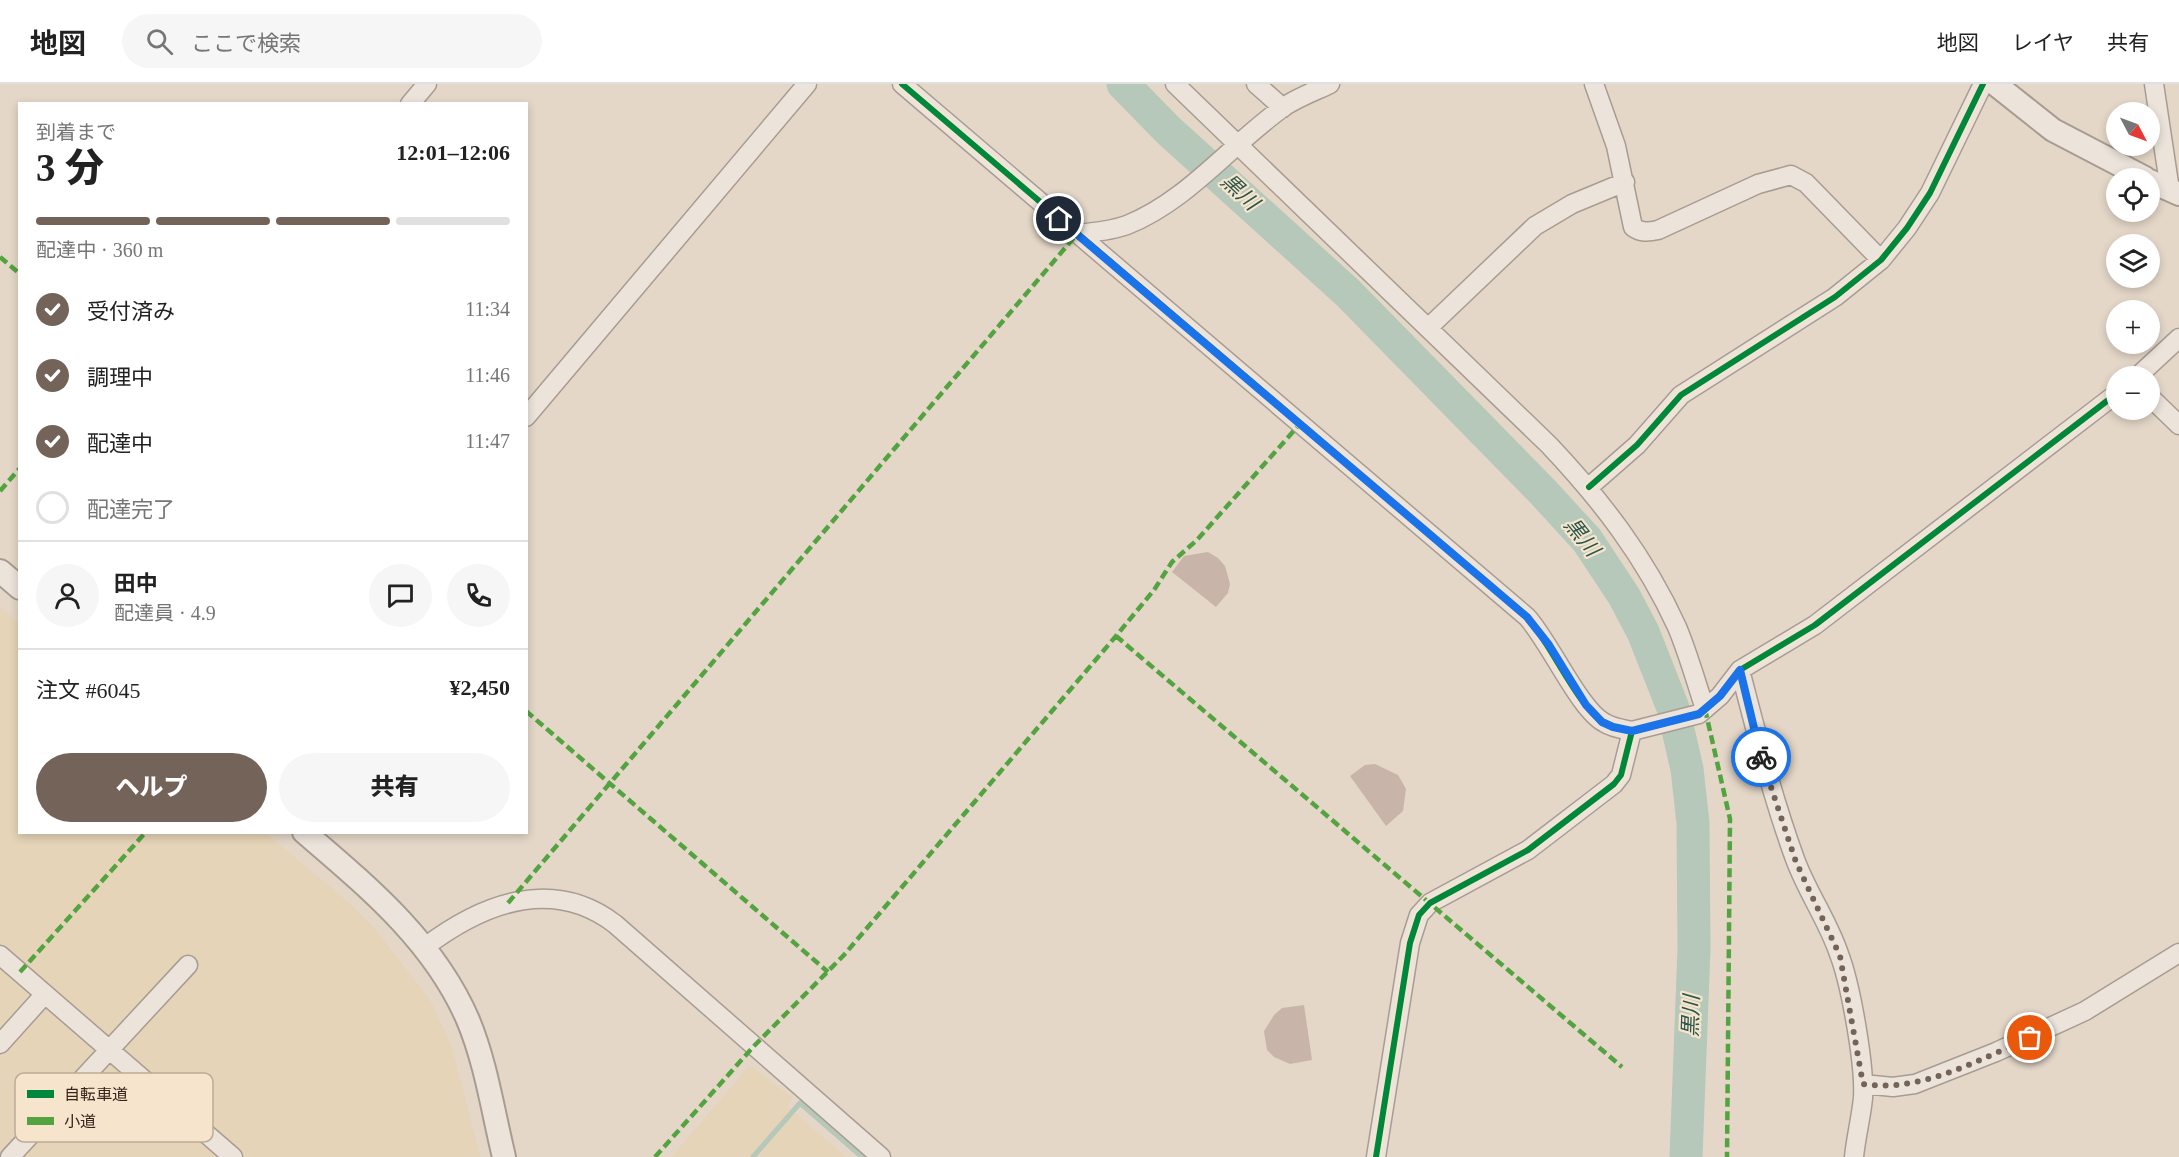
<!DOCTYPE html>
<html lang="ja">
<meta charset="utf-8">
<style>
:root{--surface:#fff;--page:#f6f6f6;--text:#222;--muted:#767676;--line:#e0e0e0;--accent:#746358}
body{margin:0;font-family:"Times New Roman","Noto Sans JP",serif;background:var(--page);color:var(--text);height:100vh;display:flex;flex-direction:column;font-size:22px;white-space:nowrap}
*{box-sizing:border-box;margin:0}
p{font-size:20px;color:var(--muted)}
.icon{flex:none;width:33px;height:33px;fill:none;stroke:currentColor;stroke-width:2;stroke-linecap:round;stroke-linejoin:round}
.map{position:relative;flex:1;overflow:hidden}
.sheet{position:absolute;left:18px;top:18px;width:510px;height:732px;display:flex;flex-direction:column;background:var(--surface);border-radius:0px;box-shadow:0 3px 9px #0003}
.sheet>*{flex:none}
.needle{width:39px;rotate:131deg}
.tools{position:absolute;left:2106px;top:18px;display:grid;gap:12px}
.tools a{display:grid;place-items:center;width:54px;height:54px;border-radius:50%;background:var(--surface);box-shadow:0 3px 9px #0003;font-size:30px}
.pin{position:absolute;display:grid;place-items:center;width:51px;height:51px;color:#fff;margin:-26px;border:3px solid #fff;border-radius:50%;box-shadow:0 2px 6px #0007}
.courier{position:absolute;display:grid;place-items:center;width:60px;height:60px;margin:-30px;border:4px solid #1a73e8;border-radius:50%;background:#fff;color:#222;box-shadow:0 2px 8px #0007}
.head em{font-style:normal;font-weight:800}
.head div{display:flex;flex-direction:column-reverse}
.head{display:flex;align-items:center;justify-content:space-between;height:102px;padding:0 18px}
h1{font-size:39px;font-weight:800;line-height:45px}
.bar{display:grid;grid-template-columns:repeat(4,1fr);gap:9px 6px;align-content:center;height:72px;padding:0 18px}
.bar i{height:8px;border-radius:4px;background:var(--line)}
.bar .selected{background:var(--accent)}
.bar p{grid-column:span 4}
.line{display:flex;align-items:center;gap:15px;padding:0 18px;border-top:2px solid var(--line)}
.line div{flex:1}
.round{display:grid;place-items:center;flex:none;width:63px;height:63px;border-radius:32px;background:var(--page)}
ol{padding:0 18px;list-style:none}
li{display:flex;align-items:center;gap:18px;height:66px}
li p{margin-inline-start:auto}
li .icon{padding:6px;border-radius:50%;background:var(--accent);color:#fff;stroke-width:4}
li:last-child{color:var(--muted)}
li i{width:33px;height:33px;border:3px solid var(--line);border-radius:50%}
.primary-button{display:flex;gap:12px;margin-top:auto;padding:12px 18px}
.primary-button a{flex:1;height:69px;border-radius:36px;background:var(--accent);color:#fff;font-size:24px;font-weight:800;line-height:69px;text-align:center}
.primary-button a+a{background:var(--page);color:var(--text)}
header{display:flex;align-items:center;gap:36px;box-sizing:border-box;height:84px;padding:0 30px;background:var(--surface);border-bottom:2px solid var(--line)}
header strong{font-size:28px}
nav{display:flex;gap:33px;margin-inline-start:auto;font-size:21px}
.search{width:420px;height:54px;background:var(--page);display:flex;align-items:center;gap:15px;box-sizing:border-box;padding:0 21px;border-radius:33px;color:var(--muted);font-size:22px}
.map>svg:first-child{display:block}
.farmland{fill:#e5d4b7}
.lines{fill:none;stroke-linecap:round;stroke-linejoin:round}
.stream{stroke:#b5c8b9;stroke-width:5}
.river{stroke:#b5c8b9;stroke-width:33}
.building{fill:#c8b4a9}
.minor-casing{stroke:#a89c92;stroke-width:21}
.tertiary-casing{stroke:#a89c92;stroke-width:26}
.minor{stroke:#ece4db;stroke-width:18}
.tertiary{stroke:#ece4db;stroke-width:22}
.quiet{stroke:#53a340;stroke-width:4.5;stroke-dasharray:9 4.5;stroke-linecap:butt}
.cycleway-casing{stroke:#f7e4cc;stroke-width:10}
.cycleway{stroke:#00873e;stroke-width:6}
.done{stroke:#746358;stroke-width:6;stroke-dasharray:0 10.8}
.route{stroke:#1a73e8;stroke-width:8}
.labels{text-anchor:middle;dominant-baseline:central;stroke-width:4.5;stroke-linejoin:round;paint-order:stroke}
.water-label{font-size:21px;font-style:italic;fill:#29574d;stroke:#f7e4cc}
.key{fill:#f7e4cc;stroke:#bdaa97;stroke-width:1.5}
.key-label{font-size:16px;fill:#37241b}
</style>
<header>
<strong>地図</strong>
<div class="search"><svg class="icon" aria-label="search" viewBox="0 0 24 24"><circle cx="10" cy="10" r="6"/><path d="M15 15l6 6"/></svg>ここで検索</div>
<nav><a>地図</a><a>レイヤ</a><a>共有</a></nav>
</header>
<div class="map">
<svg width="2179" height="1073" viewBox="0 0 2179 1073">
<rect width="100%" height="100%" fill="#e4d7c8"/>
<path class="farmland" d="M0 522 19 539 20 748 266 749 354 823 376 846 430 916 452 963 480 1073H0Z
M750 981 793 1014 787 1022 846 1073H671Z"/>
<g class="lines">
<path class="stream" d="M753 1073 800 1019 862 1073"/>
<path class="river" d="M1123 0 1168 46 1348 209 1543 408 1587 456 1624 512 1643 548 1673 624 1687 685 1693 739 1694 865 1686 1073"/>
</g>
<path class="building" d="M1208 468 1218 474 1225 482 1230 500 1228 509 1216 523 1172 488 1184 472Z
M1375 680 1398 691 1406 705 1403 727 1386 742 1350 692 1365 681Z
M1304 921 1312 976 1290 980 1274 973 1267 966 1264 947 1274 931 1282 924Z"/>
<g class="lines">
<defs>
<path id="minor" d="M902 0 1527 533C1550 558 1580 627 1605 639 1613 644 1623 645 1632 647
M1175 0 1549 361C1601 416 1645 473 1677 543 1688 569 1696 598 1705 625
M1256 0 1283 24
M1594 0 1616 62 1633 143C1641 149 1649 148 1658 146L1758 100 1791 91 1806 99 1881 176
M2154 0 2170 106
M410 20 427 0
M1077 150C1094 148 1111 147 1127 141 1188 117 1232 59 1285 22 1299 13 1315 7 1330 0
M1428 244 1535 142 1572 120 1625 98
M2138 292 2179 254
M2150 313 2179 341
M526 333 807 0
M1589 403 1637 361 1681 311 1835 213 1881 176 1907 144 1930 109 1983 0
M1740 586C1757 651 1772 712 1795 775 1807 808 1828 837 1839 870 1851 901 1865 982 1863 1014 1861 1034 1856 1053 1854 1073
M425 863C482 820 552 792 615 840L881 1073
M0 871 233 1073
M0 960 45 910
M1863 1000 1893 1003 1915 1000 1996 968 2085 927 2179 869
M10 1073 188 881
M1376 1073 1410 859 1419 831 1430 819 1528 766 1614 700 1621 691 1632 647 1699 630 1720 612 1740 586 1815 541 2116 310"/>
<path id="tertiary" d="M1995 0 2053 46 2145 94
M2150 97 2179 110
M0 487 20 504
M304 748C368 803 434 857 468 936 486 979 493 1028 504 1073"/>
</defs>
<use href="#minor" class="minor-casing"/>
<use href="#tertiary" class="tertiary-casing"/>
<use href="#minor" class="minor"/>
<use href="#tertiary" class="tertiary"/>
<path class="quiet" d="M0 173 20 190
M0 407 20 384
M1116 552 1622 983
M1705 625 1730 735 1727 1073
M526 627 828 888
M508 819 1077 150
M20 888 146 748
M655 1073 754 962 844 871 1116 552 1154 506 1172 478 1197 456 1299 341"/>
<defs>
<path id="cycleway" d="M902 0 1527 533C1550 558 1580 627 1605 639 1613 644 1623 645 1632 647
M1589 403 1637 361 1681 311 1835 213 1881 176 1907 144 1930 109 1983 0
M1376 1073 1410 859 1419 831 1430 819 1528 766 1614 700 1621 691 1632 647 1699 630 1720 612 1740 586 1815 541 2116 310"/>
</defs>
<use href="#cycleway" class="cycleway-casing"/>
<use href="#cycleway" class="cycleway"/>
</g>
<g class="lines">
<path class="done" d="M1761 673 1796 778 1840 872 1863 1000C1921 1009 1977 976 2030 954"/>
<path class="route" d="M1059 135 1527 533 1549 561 1586 621 1602 638 1613 643 1632 647 1699 630 1720 612 1740 586 1761 673"/>
</g>
<g class="labels">
<g class="water-label">
<text transform="translate(1240 108) rotate(43)">黒川</text>
<text transform="translate(1582 453) rotate(51)">黒川</text>
<text transform="translate(1691 932) rotate(-88)">黒川</text>
</g>
</g>
<rect x="15" y="989" width="198" height="69" rx="9" class="key"/>
<rect x="27" y="1006" width="27" height="8" fill="#00873e"/>
<rect x="27" y="1033" width="27" height="8" fill="#53a340"/>
<g class="key-label">
<text x="64" y="1016">自転車道</text>
<text x="64" y="1043">小道</text>
</g>
</svg>
<div class="tools">
<a><svg class="needle" viewBox="-14 -14 28 28"><path d="M0-13l5 13h-10z" fill="#e53935"/><path d="M0 13l5-13h-10z" fill="#767676"/></svg></a>
<a><svg class="icon" aria-label="locate" viewBox="0 0 24 24"><circle cx="12" cy="12" r="6"/><path d="M12 2v4M12 18v4M2 12h4M18 12h4"/></svg></a>
<a><svg class="icon" aria-label="layers" viewBox="0 0 24 24"><path d="M12 4l9 5-9 5-9-5zM3 14l9 5 9-5"/></svg></a>
<a>+</a>
<a>−</a>
</div>
<div class="pin" style="left:2030px;top:954px;background:#ea580c"><svg class="icon" aria-label="bag" viewBox="0 0 24 24"><path d="M5 8h14l-1 12H6zM9 8a3 3 0 0 1 6 0"/></svg></div>
<div class="pin" style="left:1059px;top:135px;background:#1f2937"><svg class="icon" aria-label="home" viewBox="0 0 24 24"><path d="M3 11l9-7 9 7M6 9v11h12V9"/></svg></div>
<div class="courier" style="left:1761px;top:673px"><svg class="icon" aria-label="bike" viewBox="0 0 24 24"><circle cx="6" cy="16" r="4"/><circle cx="18" cy="16" r="4"/><path d="M6 16l4-8h5l3 8M10 8l3 8H6M13 5h3"/></svg></div>
<section class="sheet">
<div class="head"><div><h1>3 分</h1><p>到着まで</p></div><em>12:01–12:06</em></div>
<div class="bar"><i class="selected"></i><i class="selected"></i><i class="selected"></i><i></i><p>配達中 · 360 m</p></div>
<ol>
<li><svg class="icon" aria-label="check" viewBox="0 0 24 24"><path d="M5 12l5 5 9-10"/></svg>受付済み<p>11:34</p></li>
<li><svg class="icon" aria-label="check" viewBox="0 0 24 24"><path d="M5 12l5 5 9-10"/></svg>調理中<p>11:46</p></li>
<li><svg class="icon" aria-label="check" viewBox="0 0 24 24"><path d="M5 12l5 5 9-10"/></svg>配達中<p>11:47</p></li>
<li><i></i>配達完了</li>
</ol>
<div class="line" style="height:108px"><a class="round"><svg class="icon" aria-label="person" viewBox="0 0 24 24"><circle cx="12" cy="8" r="4"/><path d="M4 21q1-7 8-7t8 7"/></svg></a><div><b>田中</b><p>配達員 · 4.9</p></div><a class="round"><svg class="icon" aria-label="chat" viewBox="0 0 24 24"><path d="M4 5h16v11H9l-5 4z"/></svg></a><a class="round"><svg class="icon" aria-label="phone" viewBox="0 0 24 24"><path d="M5 4h4l2 5-3 2q2 4 5 5l2-3 5 2v4C11 20 4 13 5 4z"/></svg></a></div>
<div class="line" style="height:78px"><div>注文 #6045</div><b>¥2,450</b></div>
<div class="primary-button"><a>ヘルプ</a><a>共有</a></div>
</section>
</div>
